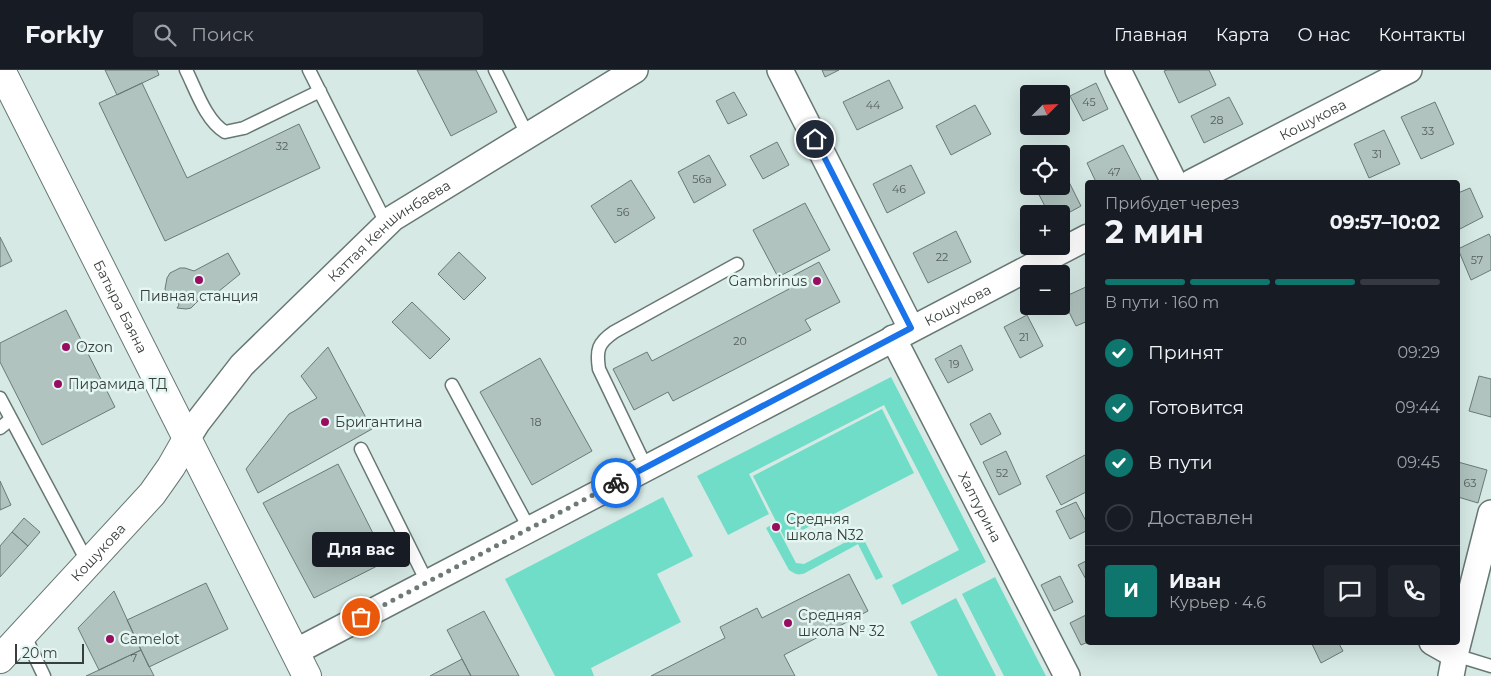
<!DOCTYPE html>
<html lang="ru">
<meta charset="utf-8">
<style>
:root{--surface:#171b24;--page:#20242c;--text:#f1f3f6;--muted:#9ea1a6;--line:#363941;--accent:#0f766e}
body{margin:0;font-family:Montserrat,sans-serif;background:var(--page);color:var(--text);height:100vh;display:flex;flex-direction:column;font-size:19px;white-space:nowrap}
*{box-sizing:border-box;margin:0}
p{font-size:16px;color:var(--muted)}
.icon{flex:none;width:28px;height:28px;fill:none;stroke:currentColor;stroke-width:2;stroke-linecap:round;stroke-linejoin:round}
.map{position:relative;flex:1;overflow:hidden}
.panel{position:absolute;left:1085px;top:110px;width:375px;height:465px;display:flex;flex-direction:column;background:var(--surface);border-radius:5px;box-shadow:0 5px 20px #0002}
.panel>*{flex:none}
.needle{width:32px;rotate:66deg}
.fabs{position:absolute;left:1020px;top:15px;display:grid;gap:10px}
.fabs a{display:grid;place-items:center;width:50px;height:50px;border-radius:5px;background:var(--surface);box-shadow:0 5px 20px #0002;font-size:25px}
.scale{position:absolute;left:15px;bottom:12px;width:69px;box-sizing:border-box;padding-left:5px;border:2px solid #373e3c;border-top:0;font-size:14px;line-height:18px;white-space:nowrap;color:#373e3c;-webkit-text-stroke:4px #e3f6f1;paint-order:stroke}
.pin{position:absolute;display:grid;place-items:center;width:42px;height:42px;color:#fff;margin:-21px;border:2px solid #fff;border-radius:50%;box-shadow:0 1px 5px #0007}
.courier{position:absolute;display:grid;place-items:center;width:50px;height:50px;margin:-25px;border:4px solid #1a73e8;border-radius:50%;background:#fff;color:#222;box-shadow:0 1px 6px #0007}
.bubble{position:absolute;height:35px;border-radius:5px;background:var(--surface);box-shadow:0 5px 20px #0002;font-size:16px;font-weight:700;line-height:35px;text-align:center}
.head em{font-style:normal;font-weight:700}
.head div{display:flex;flex-direction:column-reverse}
.head{display:flex;align-items:center;justify-content:space-between;height:85px;padding:0 20px}
h1{font-size:32px;font-weight:700;line-height:38px}
.bar{display:grid;grid-template-columns:repeat(4,1fr);gap:8px 5px;align-content:center;height:60px;padding:0 20px}
.bar i{height:6px;border-radius:4px;background:var(--line)}
.bar .active{background:var(--accent)}
.bar p{grid-column:span 4}
.line{display:flex;align-items:center;gap:12px;padding:0 20px;border-top:1px solid var(--line)}
.line div{flex:1}
.round{display:grid;place-items:center;flex:none;width:52px;height:52px;border-radius:5px;background:var(--page)}
ol{padding:0 20px;list-style:none}
li{display:flex;align-items:center;gap:15px;height:55px}
li p{margin-inline-start:auto}
li .icon{padding:5px;border-radius:50%;background:var(--accent);color:#fff;stroke-width:4}
li:last-child{color:var(--muted)}
li i{width:28px;height:28px;border:2px solid var(--line);border-radius:50%}
header{display:flex;align-items:center;gap:30px;box-sizing:border-box;height:70px;padding:0 25px;background:var(--surface);border-bottom:1px solid var(--line)}
header strong{font-size:24px}
nav{display:flex;gap:28px;margin-inline-start:auto;font-size:18px}
.search{width:350px;height:45px;background:var(--page);display:flex;align-items:center;gap:12px;box-sizing:border-box;padding:0 18px;border-radius:5px;color:var(--muted);font-size:19px}
.map>svg:first-child{display:block}
.green{fill:#6fddc7}
.building{fill:#b0c3be;stroke:#6a7b77}
.lines{fill:none;stroke-linecap:round;stroke-linejoin:round}
.lane-casing{stroke:#677874;stroke-width:15}
.street-casing{stroke:#677874;stroke-width:28}
.secondary-casing{stroke:#677874;stroke-width:30}
.lane{stroke:#fff;stroke-width:12}
.street{stroke:#fff;stroke-width:25}
.secondary{stroke:#fff;stroke-width:28}
.done{stroke:#6f7a77;stroke-width:5;stroke-dasharray:0 9}
.route{stroke:#1a73e8;stroke-width:6}
.poi-dot{fill:#990d60;stroke:#e3f6f1;stroke-width:2}
.labels{text-anchor:middle;dominant-baseline:central;stroke-width:5;stroke-linejoin:round;paint-order:stroke}
.number-label{font-size:11px;fill:#555f5c}
.street-label{font-size:14px;fill:#373e3c;stroke:#e3f6f1}
.poi-label{font-size:14px;fill:#373e3c;stroke:#e3f6f1;text-anchor:start}
</style>
<header>
<strong>Forkly</strong>
<div class="search"><svg class="icon" aria-label="search" viewBox="0 0 24 24"><circle cx="10" cy="10" r="6"/><path d="M15 15l6 6"/></svg>Поиск</div>
<nav><a>Главная</a><a>Карта</a><a>О нас</a><a>Контакты</a></nav>
</header>
<div class="map">
<svg width="1491" height="606" viewBox="0 0 1491 606">
<rect width="100%" height="100%" fill="#d6e9e4"/>
<path class="green" d="M891 307 986 492 902 535 892 515 959 480 884 335 749 404 769 444 728 465 697 406Z
M882 339 914 403 785 469 753 406Z
M663 427 693 486 657 504 681 552 591 598 594 606H555L505 509Z
M775 453 796 493 804 494 861 464 883 507 876 510 858 474 805 503C798 506 795 504 789 500L766 458Z
M995 507 1046 606H1004L962 524Z
M956 528 996 606H938L910 552Z"/>
<path class="building" d="M105 0H157L159 5 117 25Z
M417 0H476L497 42 451 66Z
M822 0H839L825 7Z
M1167 0H1209L1216 15 1179 33 1164 1Z
M889 10 903 38 857 60 843 32Z
M142 13 187 108 299 54 320 98 165 171 99 33Z
M1096 13 1108 39 1083 51 1070 26Z
M734 22 747 45 728 54 716 31Z
M1229 27 1243 54 1204 73 1191 46Z
M1435 32 1454 74 1421 89 1401 47Z
M975 35 991 64 951 85 936 56Z
M1384 60 1400 94 1369 108 1354 74Z
M777 72 789 95 763 109 750 86Z
M1123 75 1141 110 1136 112H1096L1087 93Z
M709 85 726 115 694 133 678 102Z
M911 95 925 123 887 143 873 114Z
M1064 102 1081 136 1061 147V144H1049L1035 117 1061 116V104Z
M631 110 655 148 615 173 591 136Z
M1470 118 1483 147 1458 160V123Z
M805 133 830 180 778 207 753 160Z
M956 161 971 192 928 213 913 183Z
M1489 164 1491 168V200L1471 210 1458 179Z
M0 167 12 191 0 197Z
M459 182 486 208 464 230 438 204Z
M228 183 240 204 208 230 204 223 201 224 196 230 198 231 191 238 186 239 177 238 179 235 176 229 172 231 169 229 165 219 167 208 170 203 180 198H185L194 201Z
M819 192 840 232 805 250 811 260 673 331 668 322 634 340 613 299 647 282 652 291 789 219 785 210Z
M1088 216V251L1076 256 1062 228Z
M412 232 450 269 430 289 392 252Z
M66 240 115 337 42 375 0 292V273Z
M1027 245 1043 276 1020 288 1004 257Z
M961 275 973 300 948 313 935 289Z
M328 277 372 359 258 423 246 399 289 344 317 328 301 306Z
M540 288 592 381 532 415 480 322Z
M1479 306 1491 309V347L1469 341Z
M990 343 1001 364 981 375 970 354Z
M1006 381 1021 414 999 425 983 392Z
M1085 385 1088 389V421L1061 435 1046 406Z
M1458 392 1487 400 1478 433 1458 427Z
M338 394 387 491 314 528 263 433Z
M0 411 11 435 0 440Z
M1076 432 1088 455V460L1070 469 1056 441Z
M24 448 40 462 28 476 12 462Z
M12 462 28 476 0 507V476Z
M1088 490V513L1078 495Z
M849 504 868 541 784 585 795 606H651L725 568 720 557 757 538 762 548Z
M1060 506 1073 532 1054 541 1041 515Z
M206 513 228 559 149 597 127 550Z
M114 521 141 580 99 600 78 558Z
M484 541 519 606H471L447 560Z
M1088 544V572L1081 575 1070 553Z
M1311 572H1338L1343 581 1321 593Z
M141 580 154 606H86L99 600Z
M462 589 471 606H430Z"/>
<g class="lines">
<defs>
<path id="lane" d="M186 0C196 20 206 51 225 62L244 58 320 21
M309 0 387 155
M495 0 528 66
M452 315 529 458
M0 328 88 493
M0 358 11 349
M361 379 427 512
M646 397 599 299C596 280 598 273 614 262L737 194
M24 564 44 606
M1455 585 1491 596"/>
<g id="street">
<path d="M780 0 911 258"/>
<path d="M1118 0 1174 112"/>
<path id="s1" d="M1192 112 1409 0"/>
<path id="s2" d="M893 268 1067 606"/>
<path id="s3" d="M187 369 197 353 242 295 393 148 635 0"/>
<path d="M1432 572 1455 585 1451 606"/>
<path id="s4" d="M295 582 1088 167"/>
<path d="M1455 585 1491 443"/>
</g>
<g id="secondary">
<path id="s5" d="M1 0 307 606"/>
<path id="s6" d="M0 589 152 424 171 397 187 369"/>
</g>
</defs>
<use href="#lane" class="lane-casing"/>
<use href="#street" class="street-casing"/>
<use href="#secondary" class="secondary-casing"/>
<use href="#lane" class="lane"/>
<use href="#street" class="street"/>
<use href="#secondary" class="secondary"/>
</g>
<g class="lines">
<path class="done" d="M361 547 616 413"/>
<path class="route" d="M616 413 911 258 815 69"/>
</g>
<g class="poi-dot">
<circle cx="199" cy="210" r="5"/>
<circle cx="817" cy="211" r="5"/>
<circle cx="66" cy="277" r="5"/>
<circle cx="58" cy="314" r="5"/>
<circle cx="325" cy="352" r="5"/>
<circle cx="776" cy="457" r="5"/>
<circle cx="788" cy="553" r="5"/>
<circle cx="110" cy="569" r="5"/>
</g>
<g class="labels">
<g class="number-label">
<text x="1089" y="32">45</text>
<text x="873" y="35">44</text>
<text x="1217" y="50">28</text>
<text x="1428" y="61">33</text>
<text x="282" y="76">32</text>
<text x="1377" y="84">31</text>
<text x="1114" y="102">47</text>
<text x="702" y="109">56а</text>
<text x="899" y="119">46</text>
<text x="623" y="142">56</text>
<text x="942" y="187">22</text>
<text x="1477" y="190">57</text>
<text x="1024" y="267">21</text>
<text x="740" y="271">20</text>
<text x="954" y="294">19</text>
<text x="536" y="352">18</text>
<text x="1002" y="403">52</text>
<text x="1470" y="413">63</text>
<text x="134" y="588">7</text>
</g>
<g class="street-label">
<text stroke="none"><textPath href="#s1" startOffset="136">Кошукова</textPath></text>
<text stroke="none"><textPath href="#s3" startOffset="292">Каттая Кеншинбаева</textPath></text>
<text stroke="none"><textPath href="#s4" startOffset="748">Кошукова</textPath></text>
<text stroke="none"><textPath href="#s5" startOffset="265">Батыра Баяна</textPath></text>
<text stroke="none"><textPath href="#s2" startOffset="190">Халтурина</textPath></text>
<text stroke="none"><textPath href="#s6" startOffset="145">Кошукова</textPath></text>
</g>
<g class="poi-label">
<text x="807" y="211" text-anchor="end">Gambrinus</text>
<text x="199" y="226" text-anchor="middle">Пивная станция</text>
<text x="76" y="277">Ozon</text>
<text x="68" y="314">Пирамида ТД</text>
<text x="335" y="352">Бригантина</text>
<text x="786" y="449">Средняя<tspan x="786" dy="16">школа N32</tspan></text>
<text x="798" y="545">Средняя<tspan x="798" dy="16">школа № 32</tspan></text>
<text x="120" y="569">Camelot</text>
</g>
</g>
</svg>
<div class="fabs">
<a><svg class="needle" viewBox="-14 -14 28 28"><path d="M0-13l5 13h-10z" fill="#e53935"/><path d="M0 13l5-13h-10z" fill="#9ea1a6"/></svg></a>
<a><svg class="icon" aria-label="locate" viewBox="0 0 24 24"><circle cx="12" cy="12" r="6"/><path d="M12 2v4M12 18v4M2 12h4M18 12h4"/></svg></a>
<a>+</a>
<a>−</a>
</div>
<div class="scale">20 m</div>
<div class="pin" style="left:361px;top:547px;background:#ea580c"><svg class="icon" aria-label="bag" viewBox="0 0 24 24"><path d="M5 8h14l-1 12H6zM9 8a3 3 0 0 1 6 0"/></svg></div>
<div class="pin" style="left:815px;top:69px;background:#1f2937"><svg class="icon" aria-label="home" viewBox="0 0 24 24"><path d="M3 11l9-7 9 7M6 9v11h12V9"/></svg></div>
<div class="courier" style="left:616px;top:413px"><svg class="icon" aria-label="bike" viewBox="0 0 24 24"><circle cx="6" cy="16" r="4"/><circle cx="18" cy="16" r="4"/><path d="M6 16l4-8h5l3 8M10 8l3 8H6M13 5h3"/></svg></div>
<div class="bubble" style="left:312px;top:462px;width:98px">Для вас</div>
<section class="panel">
<div class="head"><div><h1>2 мин</h1><p>Прибудет через</p></div><em>09:57–10:02</em></div>
<div class="bar"><i class="active"></i><i class="active"></i><i class="active"></i><i></i><p>В пути · 160 m</p></div>
<ol>
<li><svg class="icon" aria-label="check" viewBox="0 0 24 24"><path d="M5 12l5 5 9-10"/></svg>Принят<p>09:29</p></li>
<li><svg class="icon" aria-label="check" viewBox="0 0 24 24"><path d="M5 12l5 5 9-10"/></svg>Готовится<p>09:44</p></li>
<li><svg class="icon" aria-label="check" viewBox="0 0 24 24"><path d="M5 12l5 5 9-10"/></svg>В пути<p>09:45</p></li>
<li><i></i>Доставлен</li>
</ol>
<div class="line" style="height:90px"><b class="round" style="background:var(--accent);color:#fff">И</b><div><b>Иван</b><p>Курьер · 4.6</p></div><a class="round"><svg class="icon" aria-label="chat" viewBox="0 0 24 24"><path d="M4 5h16v11H9l-5 4z"/></svg></a><a class="round"><svg class="icon" aria-label="phone" viewBox="0 0 24 24"><path d="M5 4h4l2 5-3 2q2 4 5 5l2-3 5 2v4C11 20 4 13 5 4z"/></svg></a></div>
</section>
</div>
